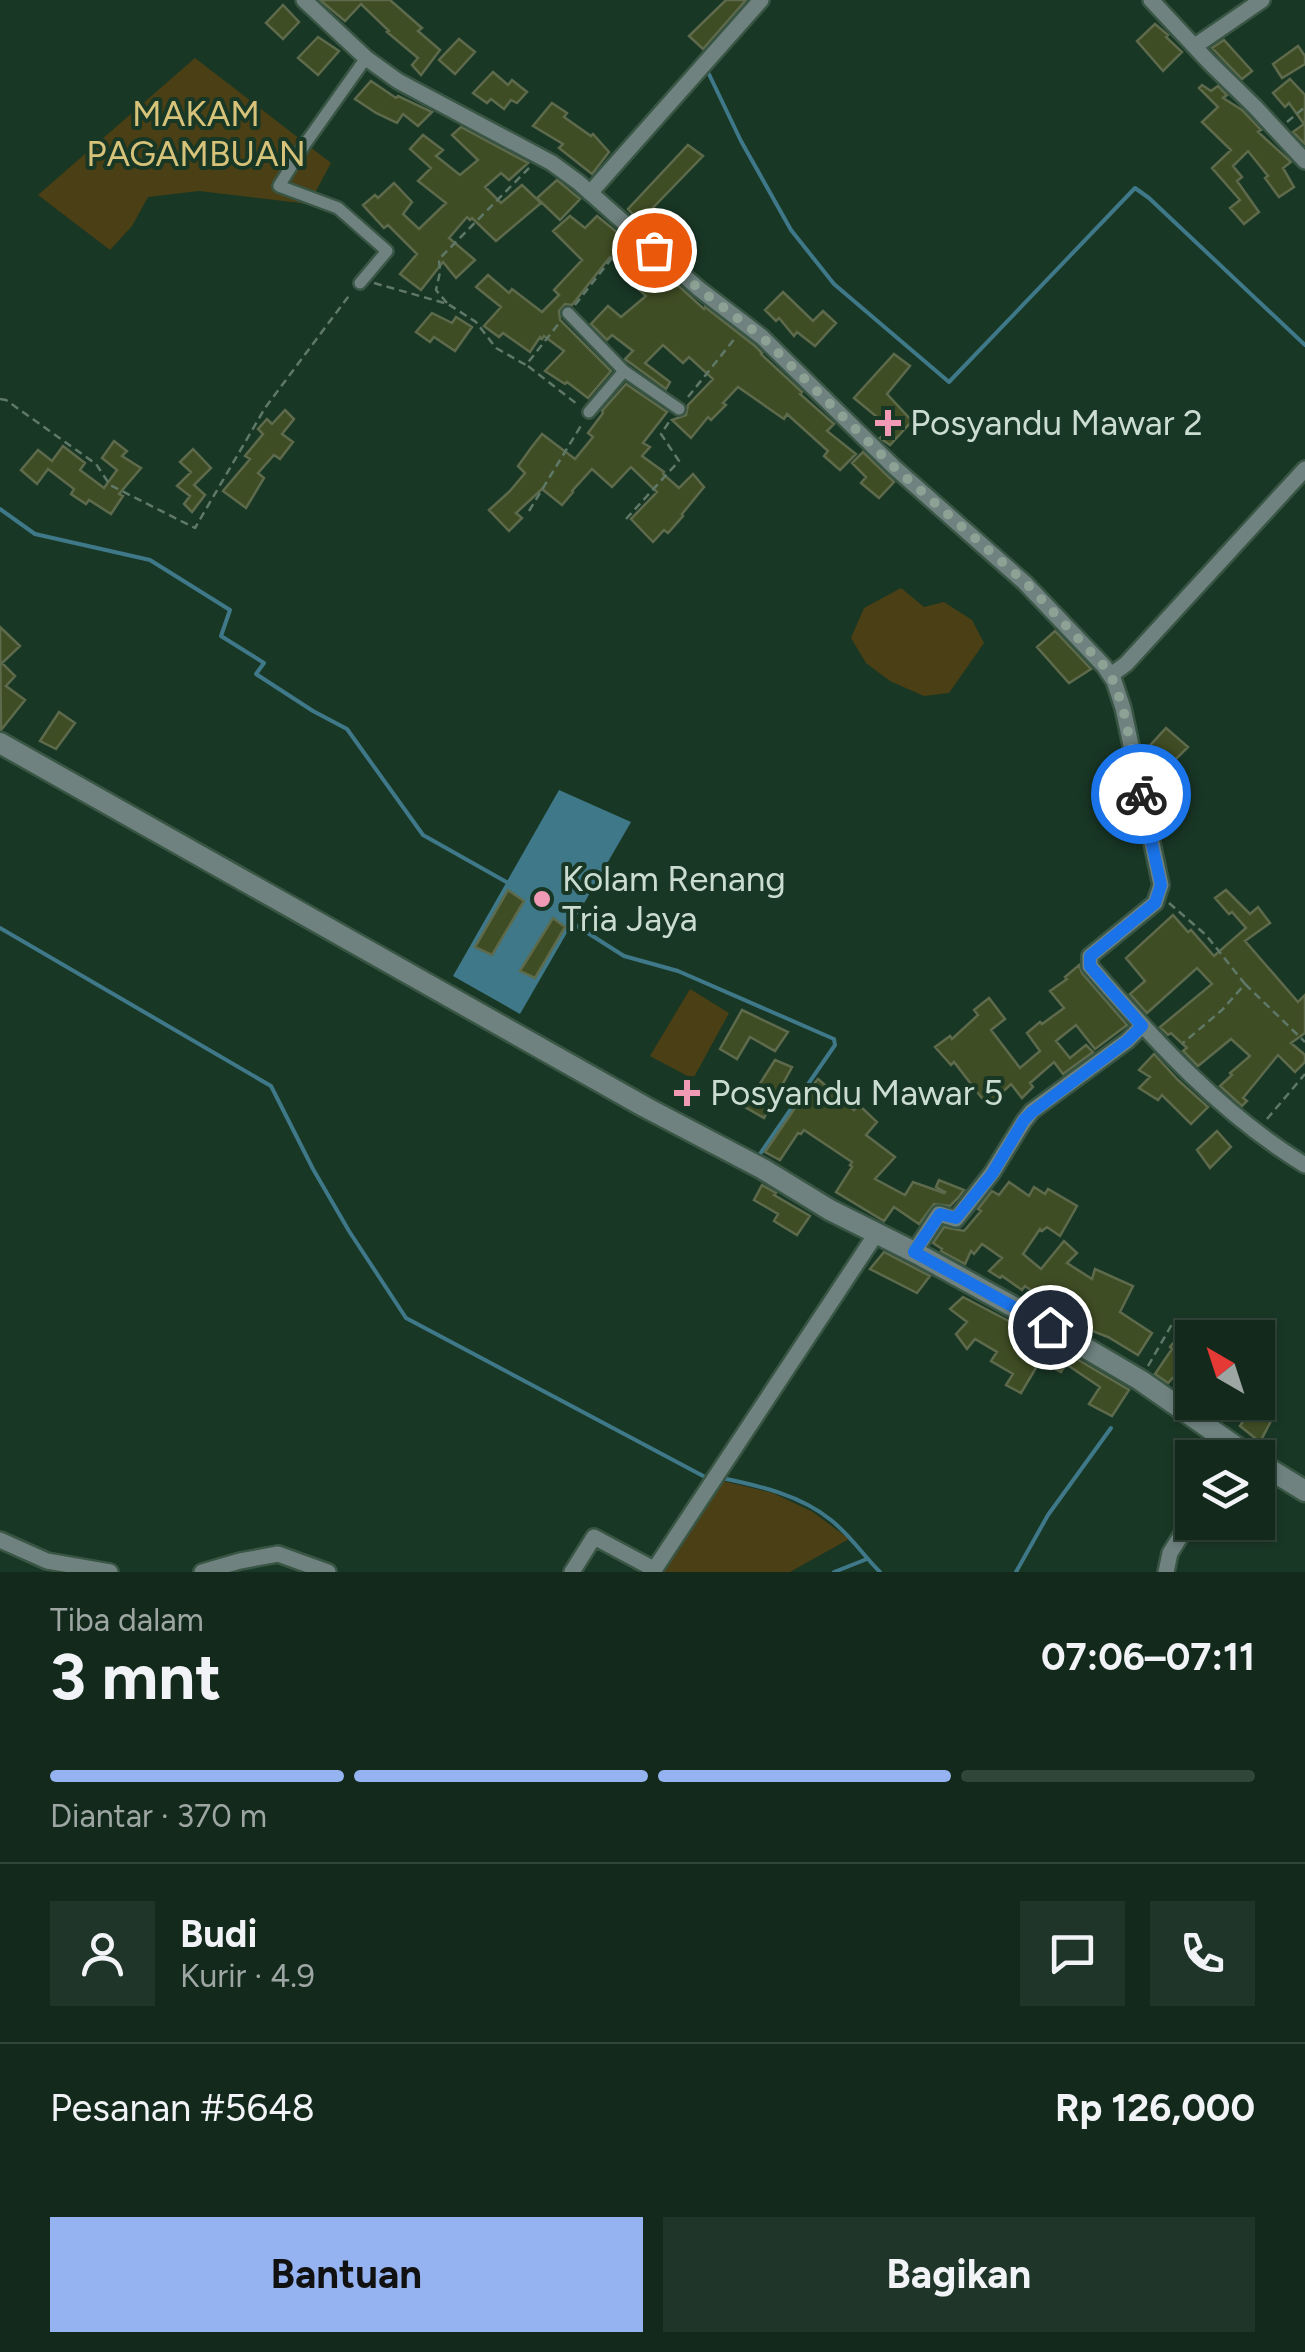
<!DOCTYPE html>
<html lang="id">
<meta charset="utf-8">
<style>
:root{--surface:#13291c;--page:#203529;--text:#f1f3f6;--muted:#9da6a3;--line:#32453b;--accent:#95b2f1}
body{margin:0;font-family:Figtree,sans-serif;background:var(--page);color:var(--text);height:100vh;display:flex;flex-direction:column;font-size:38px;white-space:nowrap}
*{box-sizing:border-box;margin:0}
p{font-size:32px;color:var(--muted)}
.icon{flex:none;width:55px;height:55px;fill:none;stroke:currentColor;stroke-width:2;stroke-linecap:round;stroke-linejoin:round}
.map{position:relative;height:1572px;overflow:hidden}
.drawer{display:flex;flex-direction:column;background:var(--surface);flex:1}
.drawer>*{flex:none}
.needle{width:65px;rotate:321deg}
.buttons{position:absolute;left:1175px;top:1320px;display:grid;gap:20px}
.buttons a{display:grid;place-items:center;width:100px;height:100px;border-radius:0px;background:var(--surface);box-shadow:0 2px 8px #0004,0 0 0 2px var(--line);font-size:50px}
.pin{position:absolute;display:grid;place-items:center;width:85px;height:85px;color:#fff;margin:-42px;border:5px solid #fff;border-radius:50%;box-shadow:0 2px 10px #0007}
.courier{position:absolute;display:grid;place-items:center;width:100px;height:100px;margin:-50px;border:8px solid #1a73e8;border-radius:50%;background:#fff;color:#222;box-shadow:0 2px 12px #0007}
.summary em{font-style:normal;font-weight:700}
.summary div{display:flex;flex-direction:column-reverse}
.summary{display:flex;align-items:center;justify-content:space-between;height:170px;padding:0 50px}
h1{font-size:65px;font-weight:700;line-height:75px}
.bar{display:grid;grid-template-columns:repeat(4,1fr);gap:15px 10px;align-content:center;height:120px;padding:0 50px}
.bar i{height:12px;border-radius:8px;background:var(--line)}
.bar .on{background:var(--accent)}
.bar p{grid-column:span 4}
.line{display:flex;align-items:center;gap:25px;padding:0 50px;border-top:2px solid var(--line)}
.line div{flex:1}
.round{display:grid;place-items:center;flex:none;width:105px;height:105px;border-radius:0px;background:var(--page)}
.button{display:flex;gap:20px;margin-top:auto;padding:20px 50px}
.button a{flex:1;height:115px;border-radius:0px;background:var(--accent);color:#111;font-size:40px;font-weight:700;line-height:115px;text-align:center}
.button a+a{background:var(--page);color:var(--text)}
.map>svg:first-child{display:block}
.green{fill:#4b3f15}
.water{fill:#3f7888}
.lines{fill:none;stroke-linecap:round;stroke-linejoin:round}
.stream{stroke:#3f7888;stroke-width:4}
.building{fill:#3f4d24;stroke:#5e6a4c;stroke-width:2.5}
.pedestrian-casing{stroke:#395544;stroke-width:16}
.minor-casing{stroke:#395544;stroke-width:20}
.tertiary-casing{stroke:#395544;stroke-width:25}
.path{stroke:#5f7868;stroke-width:2.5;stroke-dasharray:8 5;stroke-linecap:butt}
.pedestrian{stroke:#6f827f;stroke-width:11}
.minor{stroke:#6f827f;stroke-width:15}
.tertiary{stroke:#6f827f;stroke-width:20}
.done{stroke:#8da294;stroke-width:10;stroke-dasharray:0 18}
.route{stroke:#1a73e8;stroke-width:12}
.poi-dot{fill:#f09ab5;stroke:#193725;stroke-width:4}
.labels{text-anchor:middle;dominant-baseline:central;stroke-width:8;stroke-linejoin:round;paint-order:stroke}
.park-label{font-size:35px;fill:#d7c27a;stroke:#193725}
.poi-label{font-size:35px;fill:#cbdcd0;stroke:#193725;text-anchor:start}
</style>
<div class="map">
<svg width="1305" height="1572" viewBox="0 0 1305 1572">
<rect width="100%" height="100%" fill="#193725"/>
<path class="green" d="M195 58 331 163 309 204 199 191 148 197 132 226 110 250 38 195Z
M901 588 924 607 944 602 972 620 984 643 949 693 924 696 890 681 866 663 851 638 864 608Z
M690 989 729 1013 693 1079 650 1056Z
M714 1479 773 1493 813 1512 849 1539 790 1572H658Z"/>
<path class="water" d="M559 790 631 822 520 1014 453 976Z"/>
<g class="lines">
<path class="stream" d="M707 70 741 141 791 230 834 284 949 382 1135 188 1149 198 1305 345
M0 509 35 534 150 560 230 610 221 636 264 663 256 674 313 711 347 729 423 835 510 884
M569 921 624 956 678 971 834 1039 835 1045 760 1154
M0 928 271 1086 313 1169 349 1231 406 1318 707 1478
M722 1478C760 1486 800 1495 831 1520 850 1535 863 1555 880 1572
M834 1572 867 1559
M1016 1572 1048 1515 1111 1428"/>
</g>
<path class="building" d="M320 0H390L422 28 418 31 440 50 421 75 412 65 418 58 387 32 389 31 361 4 345 21Z
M726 0H746L703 49 689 36Z
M283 5 299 22 283 39 266 23Z
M1155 24 1168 35 1166 37 1182 52 1163 71 1137 41Z
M318 37 339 51 318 75 298 58Z
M459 39 475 52 455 74 439 60Z
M1224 40 1252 71 1242 79 1212 48Z
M1298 46 1305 56V64L1282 78 1273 64Z
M493 72 508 85 512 80 527 92 517 103 511 100 504 109 491 99 487 103 473 93Z
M1290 79 1305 95V144L1293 132 1304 124 1289 103 1285 107 1273 93Z
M371 81 396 98 398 96 432 112 418 126 403 114 397 123 376 113 355 99Z
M1202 85 1211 91 1218 86 1227 95 1223 98 1242 110 1261 130 1258 132 1291 162 1283 168 1294 187 1279 197 1265 178 1268 176 1248 151 1233 166 1242 177 1237 181 1259 212 1244 224 1230 208 1240 200 1212 168 1231 150 1202 122 1218 107 1199 88Z
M552 103 567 113 564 117 591 136 593 134 609 152 592 174 559 148 563 144 533 126Z
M461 127 528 163 509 180 501 173 485 187 501 203 522 185 541 203 496 241 472 218 470 220 467 217 449 238 475 260 456 278 443 262 421 290 400 274 417 254 388 225 384 228 363 205 375 195 378 198 394 183 412 202 403 214 419 229 446 203 418 181 431 168 410 149 423 135 443 150 436 156 460 175 478 160 452 135Z
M688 145 703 156 642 219 640 217 638 220 628 209Z
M557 180 580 199 560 220 537 198Z
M570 216 585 228 597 216 623 237 622 239 652 262 704 309 705 307 755 346 762 353 761 354 802 392 800 394 834 424 827 431 856 454 840 470 824 456 828 451 787 414 784 419 738 387 723 403 726 405 711 420 708 417 691 438 672 420 686 415 688 405 713 379 689 357 683 363 663 345 645 363 670 382 666 389 625 359 633 351 612 335 607 340 591 324 608 306 621 317 646 296 633 284 638 279 610 257 572 305 565 304 559 311 560 320 611 371 588 398 567 382 565 384 545 371 564 351 544 336 542 339 540 337 530 352 503 333 499 337 484 326 501 307 476 287 488 275 509 293 512 289 542 312 559 295 554 290 582 260 553 231Z
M783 292 813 321 823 311 836 323 815 346 797 332 794 336 779 318 776 321 765 310Z
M432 313 452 323 456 317 472 327 455 351 434 337 430 342 416 332Z
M894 354 910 366 887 394 912 421 890 445 880 438 888 431 880 423 882 421 854 398Z
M626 384 667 412 643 443 650 447 642 456 664 472 663 474 679 488 693 474 704 487 682 514 683 516 668 533 664 530 653 542 631 519 657 492 631 467 612 487 592 469 572 491 573 492 562 505 542 489 516 513 522 518 509 531 489 510 510 491 525 473 518 466 531 448 542 434 575 459 593 437 588 433 603 413 602 411Z
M285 410 294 419 282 434 293 442 280 459 274 455 258 473 264 478 246 508 223 491 250 459 245 456 263 434 258 429 267 419 272 424Z
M114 441 127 451 122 456 141 468 119 494 123 496 111 514 89 500 86 504 71 494 74 489 48 469 37 484 21 470 38 450 52 461 63 446 85 463 80 470 104 488 117 470 102 458Z
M193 449 211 468 194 485 205 495 192 512 184 504 190 496 177 486 191 472 180 462Z
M863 452 894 482 879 498 861 483 866 477 852 463Z
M0 627 20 646 2 663 15 676 6 686 25 700 1 730Z
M1055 631 1091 669 1069 683 1037 647Z
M59 712 75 723 56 749 40 741Z
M1166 728 1188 747 1166 769 1145 751Z
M508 890 524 901 492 955 475 947Z
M1226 890 1250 914 1258 907 1270 923 1245 941 1298 1002 1305 995V1033L1291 1043 1305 1055V1062L1295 1072 1278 1055 1243 1098 1247 1101 1242 1106 1220 1086 1232 1075 1230 1073 1250 1056 1231 1039 1198 1066 1183 1051 1187 1048 1171 1033 1168 1035 1160 1027 1212 984 1197 968 1147 1013 1130 994 1145 981 1126 958 1173 915 1188 932 1191 930 1214 956 1246 928 1232 912 1229 914 1215 898Z
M553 918 565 927 535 978 520 971Z
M1079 965 1082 973 1127 1025 1095 1049 1076 1025 1056 1041 1070 1058 1086 1045 1093 1052 1063 1074 1054 1062 1030 1083 1033 1087 1022 1098 1011 1084 988 1106 954 1062 951 1065 935 1047 950 1036 952 1039 978 1015 974 1010 989 998 1005 1019 991 1030 1020 1068 1040 1051 1027 1033 1040 1022 1042 1024 1064 1008 1050 991 1067 979 1065 977Z
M742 1010 788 1032 775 1051 750 1037 737 1059 720 1049Z
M1154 1054 1178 1080 1208 1107 1191 1124 1162 1095 1158 1100 1139 1088 1150 1077 1139 1070Z
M775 1060 792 1067 764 1118 745 1107Z
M818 1079 854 1110 859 1105 877 1122 866 1135 895 1157 875 1179 905 1195 913 1182 944 1193 945 1192 936 1187 939 1180 964 1190 958 1198 950 1206 934 1204 919 1224 894 1207 884 1221 836 1192 852 1167 850 1165 852 1162 804 1130 801 1134 798 1133 780 1160 765 1152 799 1102Z
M1217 1131 1231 1147 1210 1168 1197 1150Z
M1009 1182 1029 1196 1034 1187 1045 1194 1048 1189 1077 1206 1060 1236 1047 1227 1042 1231 1040 1229 1023 1254 1041 1269 1064 1241 1077 1253 1067 1263 1092 1279 1095 1269 1133 1286 1120 1312 1152 1333 1138 1355 1108 1337 1075 1324 1074 1325 1061 1317 1064 1313 1025 1286 1022 1290 1002 1276 1000 1278 989 1271 1002 1258 982 1244 974 1254 971 1251 965 1264 941 1251 942 1249 933 1243 944 1227 964 1231 981 1211 978 1209 992 1191 999 1195Z
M762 1185 776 1193 774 1195 810 1216 797 1235 774 1221 778 1214 754 1200Z
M884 1252 930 1276 917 1293 870 1269Z
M963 1297 1043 1339 1129 1390 1112 1416 1089 1404 1100 1387 1066 1364 1061 1372 1040 1361 1021 1393 1006 1385 1013 1374 991 1361 997 1352 975 1339 967 1349 956 1334 967 1322 950 1309Z
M1180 1335 1192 1346V1352L1180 1370 1168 1383 1155 1374 1172 1349 1170 1347Z
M1227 1402H1244L1271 1421 1260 1442 1240 1426 1245 1418Z"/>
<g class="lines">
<defs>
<path id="pedestrian" d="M360 283 387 251 338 208 279 186 305 144 366 58
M568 313 624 371 679 409
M589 412 624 371"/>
<path id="minor" d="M304 0 366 58 398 81 552 163 578 182 698 288 762 337 894 467 1025 583 1104 666 1114 681 1123 708 1161 885 1155 903 1090 956V966C1153 1039 1221 1114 1305 1165
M1151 0 1208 61 1255 107 1305 161
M1195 46 1262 0
M590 193 761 0
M1111 675 1126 664 1305 469
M914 1252 939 1214 956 1219 992 1173 1024 1121 1032 1111 1127 1041 1142 1026
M0 1540 47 1561 110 1572
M202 1572 240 1561 278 1554 328 1572
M572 1572 594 1537 652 1568 656 1567 876 1234
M1166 1572 1170 1553 1192 1518"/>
<path id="tertiary" d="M0 743 645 1107 763 1169 830 1210 918 1254 1050 1327 1140 1380 1252 1458
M1258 1462 1305 1491"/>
</defs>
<use href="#pedestrian" class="pedestrian-casing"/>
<use href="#minor" class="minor-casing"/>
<use href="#tertiary" class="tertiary-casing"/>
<path class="path" d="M1287 122 1305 107
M374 283 448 304 476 322 496 348 526 365 560 322
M447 303 436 290 440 272 439 259 529 168
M575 305 623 244
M528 366 577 404
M688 397 736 337
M0 399 6 400 96 464 110 485 195 528 265 408 351 293
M529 511 582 424
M626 519 679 461 661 434 671 419
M1169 903 1206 935 1245 984 1222 1010 1183 1043
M1245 984 1305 1042
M1267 1119 1305 1074
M1148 1366 1175 1319"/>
<use href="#pedestrian" class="pedestrian"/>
<use href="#minor" class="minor"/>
<use href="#tertiary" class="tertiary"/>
</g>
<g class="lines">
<path class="done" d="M654 250 698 288 762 337 894 467 1026 583 1104 666 1114 682 1123 708 1141 794"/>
<path class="route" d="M1050 1327 914 1252 940 1214 956 1218 992 1174 1024 1120 1032 1112 1127 1041 1142 1026 1090 966V956L1155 903 1161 885 1141 794"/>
</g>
<g class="poi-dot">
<path d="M883 408h10v10h10v10h-10v10h-10v-10h-10v-10h10z"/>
<circle cx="542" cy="899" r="10"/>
<path d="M682 1078h10v10h10v10h-10v10h-10v-10h-10v-10h10z"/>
</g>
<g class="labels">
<g class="park-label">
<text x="196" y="114">MAKAM<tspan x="196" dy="40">PAGAMBUAN</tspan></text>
</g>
<g class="poi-label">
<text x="910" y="423">Posyandu Mawar 2</text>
<text x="562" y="879">Kolam Renang<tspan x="562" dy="40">Tria Jaya</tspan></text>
<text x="710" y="1093">Posyandu Mawar 5</text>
</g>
</g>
</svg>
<div class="buttons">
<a><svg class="needle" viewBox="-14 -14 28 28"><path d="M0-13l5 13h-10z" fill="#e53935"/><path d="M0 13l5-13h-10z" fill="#9da6a3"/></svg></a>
<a><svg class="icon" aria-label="layers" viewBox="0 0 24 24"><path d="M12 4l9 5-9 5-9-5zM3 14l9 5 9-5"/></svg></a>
</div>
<div class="pin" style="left:654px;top:250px;background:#ea580c"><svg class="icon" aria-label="bag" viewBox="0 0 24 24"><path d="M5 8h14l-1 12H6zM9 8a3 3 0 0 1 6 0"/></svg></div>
<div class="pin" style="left:1050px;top:1327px;background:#1f2937"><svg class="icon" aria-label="home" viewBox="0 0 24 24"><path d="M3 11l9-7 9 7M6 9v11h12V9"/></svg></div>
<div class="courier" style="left:1141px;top:794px"><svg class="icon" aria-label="bike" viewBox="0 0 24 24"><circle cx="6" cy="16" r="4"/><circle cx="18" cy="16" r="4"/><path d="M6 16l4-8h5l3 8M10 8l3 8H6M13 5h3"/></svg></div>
</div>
<section class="drawer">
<div class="summary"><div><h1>3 mnt</h1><p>Tiba dalam</p></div><em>07:06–07:11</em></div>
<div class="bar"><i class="on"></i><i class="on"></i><i class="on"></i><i></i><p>Diantar · 370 m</p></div>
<div class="line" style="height:180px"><a class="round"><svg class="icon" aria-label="person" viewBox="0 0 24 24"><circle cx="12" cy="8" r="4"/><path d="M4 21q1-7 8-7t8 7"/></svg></a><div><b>Budi</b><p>Kurir · 4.9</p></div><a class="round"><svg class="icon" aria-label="chat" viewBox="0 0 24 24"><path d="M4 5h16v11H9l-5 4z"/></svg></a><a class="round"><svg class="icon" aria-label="phone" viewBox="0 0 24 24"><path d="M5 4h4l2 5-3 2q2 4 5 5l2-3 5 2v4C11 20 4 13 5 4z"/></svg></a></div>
<div class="line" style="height:130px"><div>Pesanan #5648</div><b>Rp 126,000</b></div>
<div class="button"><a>Bantuan</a><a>Bagikan</a></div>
</section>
